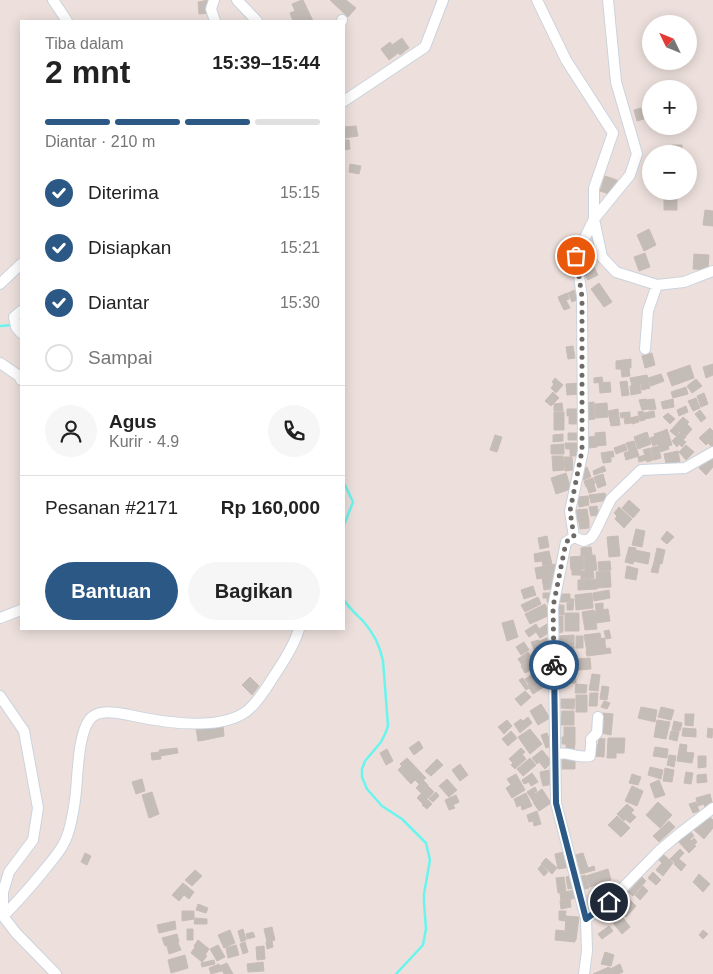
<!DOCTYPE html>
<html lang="id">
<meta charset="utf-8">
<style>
:root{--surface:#fff;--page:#f6f6f6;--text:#222;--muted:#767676;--line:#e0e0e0;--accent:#2b5885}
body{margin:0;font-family:Helvetica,sans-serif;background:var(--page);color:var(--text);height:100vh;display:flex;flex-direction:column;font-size:19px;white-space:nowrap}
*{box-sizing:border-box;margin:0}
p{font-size:16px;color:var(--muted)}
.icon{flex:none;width:28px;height:28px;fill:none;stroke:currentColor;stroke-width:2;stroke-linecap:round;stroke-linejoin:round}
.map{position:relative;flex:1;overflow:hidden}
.sheet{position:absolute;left:20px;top:20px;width:325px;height:610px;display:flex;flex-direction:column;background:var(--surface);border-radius:0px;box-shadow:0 2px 12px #0003}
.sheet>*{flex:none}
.needle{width:32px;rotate:313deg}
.controls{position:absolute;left:642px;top:15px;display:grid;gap:10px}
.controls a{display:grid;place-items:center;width:55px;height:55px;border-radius:50%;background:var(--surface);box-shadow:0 2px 12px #0003;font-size:25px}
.pin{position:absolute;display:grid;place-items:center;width:42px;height:42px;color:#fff;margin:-21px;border:2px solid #fff;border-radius:50%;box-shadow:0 1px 5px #0007}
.courier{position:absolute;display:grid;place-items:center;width:50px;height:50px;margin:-25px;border:4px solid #2b5885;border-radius:50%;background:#fff;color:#222;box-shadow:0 1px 6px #0007}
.overview em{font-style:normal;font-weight:700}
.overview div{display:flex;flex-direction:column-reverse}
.overview{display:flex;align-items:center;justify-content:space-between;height:85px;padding:0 25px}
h1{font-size:32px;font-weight:700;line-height:38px}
.bar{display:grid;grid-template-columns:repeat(4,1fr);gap:8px 5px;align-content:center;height:60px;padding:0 25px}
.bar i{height:6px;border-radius:4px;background:var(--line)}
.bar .on{background:var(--accent)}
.bar p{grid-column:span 4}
.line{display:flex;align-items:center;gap:12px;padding:0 25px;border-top:1px solid var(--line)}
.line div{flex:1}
.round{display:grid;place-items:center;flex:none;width:52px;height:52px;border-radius:26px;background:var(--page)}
ol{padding:0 25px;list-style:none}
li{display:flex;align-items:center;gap:15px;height:55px}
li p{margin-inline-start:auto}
li .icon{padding:5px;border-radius:50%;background:var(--accent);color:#fff;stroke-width:4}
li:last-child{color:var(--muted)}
li i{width:28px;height:28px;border:2px solid var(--line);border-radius:50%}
.primary-button{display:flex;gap:10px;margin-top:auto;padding:10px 25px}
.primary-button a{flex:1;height:58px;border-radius:30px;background:var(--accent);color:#fff;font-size:20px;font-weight:700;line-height:58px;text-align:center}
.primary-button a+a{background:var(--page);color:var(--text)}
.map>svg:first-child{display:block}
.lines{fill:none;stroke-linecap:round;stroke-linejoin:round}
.stream{stroke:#6af4ee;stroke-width:2.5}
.building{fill:#c4bcb7;stroke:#c9bcb5}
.street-casing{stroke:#cad3dd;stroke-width:12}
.street{stroke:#fff;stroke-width:10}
.done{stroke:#6e6a68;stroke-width:5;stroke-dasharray:0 9}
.route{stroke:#2b5885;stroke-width:6}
</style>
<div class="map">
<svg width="713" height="974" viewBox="0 0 713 974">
<rect width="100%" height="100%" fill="#ede0dc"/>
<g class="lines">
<path class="stream" d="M0 326 13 325
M344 483 353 502 344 525
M344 600C349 608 356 614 363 621 373 632 380 646 383 661L388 726 385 734 381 742 365 761 362 769V777L367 789 382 806 402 819 426 843 430 860 424 894V902L426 929 423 945 396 974"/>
</g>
<path class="building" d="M209 0 211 13 199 14 198 2Z
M302 0H303L313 21H293L290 13 295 11 292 4Z
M330 0H346L356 8 348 17Z
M402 38 409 48 400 55 392 45Z
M390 42 398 53 389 60 381 49Z
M641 108 644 119 637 121 634 110Z
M356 126 358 136 344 138V127Z
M344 140H349L350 149 344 150Z
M672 145H682V154H672Z
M647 161H651V183H647Z
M350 164 361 166 359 174 349 172Z
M605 176 617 180 612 195 600 191Z
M673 191H685V195H673Z
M664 199H677V210H664Z
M705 210 713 211V226L703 225Z
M649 229 656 245 644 251 637 235Z
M645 253 650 267 639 271 634 257Z
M694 254 709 255 708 270 693 269Z
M592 263 598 275 588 280 581 268Z
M599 283 612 302 604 307 591 289Z
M574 290 579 299 572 302 568 293Z
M567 293 569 299 560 302 558 297Z
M566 300 570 308 564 310 560 302Z
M573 346 575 358 568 359 566 347Z
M652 353 655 365 645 368 642 356Z
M631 359V368H629L630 376 622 377 621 369H616V361Z
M713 364V375L706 378 703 367Z
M690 365 694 378 672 386 667 373Z
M661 374 664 381 651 386 648 378Z
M647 375 650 388 642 390 641 384 632 386 630 378Z
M602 377 603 382 594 383V378Z
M555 378 563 385 556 393 551 388 554 384 552 382Z
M696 379 702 386 692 393 687 386Z
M627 381 629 395 622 396 620 382Z
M610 382 611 392 600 393 599 383Z
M580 383 581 394 567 395 566 384Z
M640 385 641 393 631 395 630 386Z
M686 387 688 394 673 398 671 392Z
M553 392 559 398 551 406 545 401Z
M704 393 708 404 701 407 697 396Z
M696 398 700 408 693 411 688 401Z
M646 399 648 409 642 410 639 400Z
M654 399 656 409 649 410 646 400Z
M673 399 674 407 663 409 661 402Z
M594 402 595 419 587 420 586 403Z
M562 403 563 411H554V404Z
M607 403 608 417 596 418 595 404Z
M686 406 688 412 679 416 677 410Z
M567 409H581V415L567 416Z
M618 409 620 425 611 426 608 411Z
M700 410 706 418 701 422 695 414Z
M643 411 645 420 640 421 638 412Z
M654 411 655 417 645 419 644 413Z
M554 412H564V430H554Z
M630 412V416L621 418 620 413Z
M668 413 675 419 670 424 663 417Z
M569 415H581V424H569Z
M630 416 631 423 625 424 624 418Z
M638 416 639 422 632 424 630 418Z
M683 417 689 422 687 424 692 429 686 436 680 431 676 436 670 431Z
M710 428 713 431V448L708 443 706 445 699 438Z
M667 429 672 445 668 446 663 431Z
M663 431 669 449 660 452 658 444 653 446 650 438 655 436 654 434Z
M605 432 606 445 597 446 595 433Z
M647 432 651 444 638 449 634 437Z
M681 432 686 437 683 440 686 442 682 447 679 444 677 447 672 441Z
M568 433H579V440H568Z
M563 434V441L553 442V435Z
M495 435 502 437 497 452 490 450Z
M596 436 597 447 589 448 588 437Z
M634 441 639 456 626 460 624 453 629 451 626 443Z
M565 443H578L577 456H570V449H566Z
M564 444V454H551V445Z
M625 444 627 450 616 454 614 448Z
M686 445 694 452 686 460 679 452Z
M658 446 661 458 654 460 651 448Z
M650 448 653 460 647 462 646 460 639 462 638 457 645 455 643 450Z
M613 451 614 457H611V462L603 463 601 453Z
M678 451 680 462 666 464 664 454Z
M713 454V467L706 475 699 468Z
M552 456H563L564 470 553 471Z
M564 457H572L573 470 565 471Z
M604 466 606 471 594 475 593 471Z
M587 467 591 477 583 480 580 470Z
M566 473 571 489 556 494 551 478Z
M603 474 606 485 598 488 594 477Z
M593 478 595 483 586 487 584 481Z
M594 484 596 491 589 493 587 487Z
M605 493 607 500 591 503 589 495Z
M588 496 589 505 579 507 578 497Z
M629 500 640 510 633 518 622 508Z
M597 506 599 515 591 516 589 507Z
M619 507 632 519 624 528 615 519 617 516 614 513Z
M587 509 589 521 578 522 576 510Z
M589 521V528L580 529 579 522Z
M636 529 645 531 642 547 632 545Z
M667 531 674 537 667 544 661 539Z
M547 536 549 547 540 549 538 538Z
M618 536 620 556 609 557 607 537Z
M591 547 592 555 581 556V548Z
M629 547 636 548 633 564 625 562Z
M657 548 665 550 662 564 654 562Z
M635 550 650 553 648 564 633 561Z
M549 551 552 564 543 566 542 561 535 562 534 554Z
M595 555 597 570 585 571 584 556Z
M583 556 584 569 571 570 570 557Z
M610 561 611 570 599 571 598 562Z
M654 562 660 563 658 573 651 572Z
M556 564 558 575 537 579 535 568Z
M627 566 638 569 636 580 625 578Z
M572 569H581V575H572Z
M593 570 594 578 581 579V571Z
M610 571 611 587 597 588 596 572Z
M553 576 556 588 544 590 542 578Z
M596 579 597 589 578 590V580Z
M533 586 536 595 524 599 521 590Z
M609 590 610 598 594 601 593 593Z
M543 593H553V602H547V598H543Z
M592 593 593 608 576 610 575 595Z
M557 594H570V602H557Z
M538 597 541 604 525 612 521 605Z
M570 599H574L573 610H567V603H570Z
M603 603V609L596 610 595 604Z
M545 604 550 615 530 624 525 614Z
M556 605H564V615L555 614Z
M608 609 610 621 596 623 595 611Z
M594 610 597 629 585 630 582 612Z
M565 613H579V631H565Z
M557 616H563V632L557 633Z
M513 620 518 637 507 641 502 623Z
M536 624 539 629 547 624 552 631 540 638 536 632 529 637 525 631Z
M609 630 611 638 606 639 604 631Z
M600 633 601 638 585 641 584 635Z
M574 635V645L558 646V636Z
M576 636H583V648H576Z
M547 638 553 653 545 656 540 641Z
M605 638V643L586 646 585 641Z
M539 640 544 652 536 654 531 642Z
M524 642 529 650 521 655 516 647Z
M605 643 606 649 587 651 586 646Z
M574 646V658H565V647Z
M557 647H565V658H557Z
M610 648 611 653 587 656 586 651Z
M528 652 532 658 522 665 518 659Z
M590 658 591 669 577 670 576 659Z
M531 660 536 667 525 673 521 666Z
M540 663 548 665 546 671 539 669Z
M564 667H575L576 683H565Z
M536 672 539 678 529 685 525 679Z
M592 674 600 675 598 691 589 690Z
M250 677 259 686 252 695 242 685Z
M541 677 547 685 533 694 528 686Z
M523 678 529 688 526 690 519 680Z
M576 684 587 685 586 693H575Z
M602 686 609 687 607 700 600 699Z
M525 691 531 697 521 706 515 699Z
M590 693H598L597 706H589Z
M576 695H587V712H576Z
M561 699H575L574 709 561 708Z
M604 701 610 703 607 709 601 707Z
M541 704 550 718 538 725 530 711Z
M641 707 657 710 655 722 638 718Z
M661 707 674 710 671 720 658 717Z
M562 711H574V725H561Z
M603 713 613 714 612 725 602 724Z
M685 714H694L693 726 685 725Z
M528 717 532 723 520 733 514 724 521 719 523 721Z
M507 720 512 726 504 734 498 727Z
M657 720 670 722 666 739 654 737Z
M674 721 682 723 680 731 672 730Z
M602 724 612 725 611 735 601 733Z
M223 725 224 736 205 740 203 728Z
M203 727 205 740 198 741 196 728Z
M564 727H575V737H564Z
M683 728 696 729V737L682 736Z
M708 728 713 729 712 738 707 737Z
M530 729 542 744 530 754 518 737Z
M511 731 517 738 508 746 502 739Z
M671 731 679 732 677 741 669 739Z
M547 733 552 746 546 748 541 735Z
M562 737H575V744H562Z
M599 738 605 739 604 757 593 756 594 744 598 745Z
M608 738H625L624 753H616V758H607Z
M419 741 423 748 414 755 409 748Z
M566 744H575L574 750 566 749Z
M680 744 687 745 686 752 694 753 692 763 677 761Z
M655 747 668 749 667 758 653 756Z
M177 748 178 753 160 756 159 750Z
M521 748 525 752 513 763 509 759Z
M387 749 393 761 386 765 380 753Z
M542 750 552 762 545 769 539 762 537 764 532 758Z
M160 752 161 759 152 760 151 753Z
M522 754 526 759 515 769 511 765Z
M669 755 676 756 674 767 667 765Z
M698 756H706V767L698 768Z
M407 758 426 778 419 784 415 780 411 784 398 770 402 766 400 764Z
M530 758 536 765 523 776 517 769Z
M437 759 443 765 431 776 425 771Z
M562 759H575V769H562Z
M460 764 468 775 460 781 452 770Z
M650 767 663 770 661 779 648 775Z
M665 768 674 770 672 782 663 781Z
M549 770 550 775 541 778 540 772Z
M686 772 693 773 691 784 684 783Z
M532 773 538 782 531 786 529 782 524 784 522 780Z
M516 774 525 790 512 798 506 788 511 785 507 779Z
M632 774 641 777 638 785 629 783Z
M706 774 707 782 697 783V775Z
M551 775 553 784 543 786 541 778Z
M142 779 145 791 136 794 132 782Z
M447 779 457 790 449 797 439 786Z
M423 780 428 785 421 793 416 788Z
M659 780 665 795 655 798 650 784Z
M428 786 434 792 423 804 417 798Z
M632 786 643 791 637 806 625 801Z
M535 787 537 791 534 793 538 798 533 801 527 792Z
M542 789 551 803 539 811 533 802 538 798 535 794Z
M152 792 159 814 149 818 142 795Z
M436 792 439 796 433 802 429 799Z
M526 793 532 806 522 810 521 805 517 807 514 799Z
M710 794 713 806 705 808 704 804 698 806 696 798Z
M456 795 459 802 453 805 455 808 449 810 445 800Z
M428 800 432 804 427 809 422 805Z
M658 802 672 815 660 828 646 815Z
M696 802 699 811 693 813 689 804Z
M627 804 634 810 631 813 636 817 630 823 625 819 624 821 617 814Z
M537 811 541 824 534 826 533 821 529 822 527 815Z
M707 815 713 820V828L704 839 694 830Z
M617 816 630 828 621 837 608 825Z
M669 821 675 827 659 842 653 836Z
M690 831 694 836 690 839 691 841 694 838 697 842 694 845 696 846 689 853 676 839Z
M680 849 684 853 675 863 670 859Z
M568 851 571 867 558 869 555 854Z
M85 853 91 856 87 865 81 862Z
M583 853 588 868 594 866 595 870 581 874 575 855Z
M664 855 673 863 663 876 656 870 662 863 659 860Z
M546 858 557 868 552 874 541 864Z
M679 859 686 865 681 871 674 864Z
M541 865 548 872 544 876 538 869Z
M608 869 611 880 590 887 586 876Z
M195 870 202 876 192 886 185 880Z
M653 872 661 880 656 885 648 878Z
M699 874 710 884 703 892 693 882Z
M573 875 575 888 568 889 566 877Z
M585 875 589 888 582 890 579 877Z
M564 877 566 892 558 893 556 878Z
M642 877 646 881 633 896 628 892Z
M183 883 194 892 189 899 184 895 179 901 172 895Z
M643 886 648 891 640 900 635 895Z
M575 890 577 898 561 901 560 893Z
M627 897 636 906 626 917 616 909Z
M570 899 571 907 561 909 560 901Z
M198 904 208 908 206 913 196 910Z
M615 907 630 927 622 934 606 914Z
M182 911H188V920L182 921Z
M188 911H194V919L188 920Z
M559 911H566L565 921 559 920Z
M566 916 579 917 576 940H575V942L555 940 556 930 565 931Z
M195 918 207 919V924H194Z
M175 921 176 929 159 933 157 925Z
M609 926 613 931 602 939 598 934Z
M272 927 275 940 267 942 264 929Z
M187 929H193V940H187Z
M243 929 246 940 241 942 238 931Z
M230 930 235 943 224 948 218 935Z
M703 930 708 934 703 939 699 935Z
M253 932 255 937 247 939 246 934Z
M177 934 179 942 165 946 162 938Z
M198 940 209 949 205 955 194 946Z
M272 941 273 947 267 949 266 942Z
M245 942 248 952 243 954 240 944Z
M178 943 181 950 169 954 167 946Z
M218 945 225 957 217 961 210 949Z
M236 945 239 955 228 958 226 948Z
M264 946 265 959 257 960 256 947Z
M195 947 207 956 202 962 191 953Z
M605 952 614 955 611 966 601 964Z
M185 955 188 968 171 973 168 960Z
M214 960 215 964 202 967 201 963Z
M263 962 264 971 248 972 247 964Z
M227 963 233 974H224L220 966Z
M219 964 222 971 211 974 209 968Z
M620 964 623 972 618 974H612L610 969Z
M609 967 612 974H593Z"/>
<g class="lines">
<defs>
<path id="street" d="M53 0 67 21
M214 0 211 9 215 21
M237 0 257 21
M537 0 566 60 613 133 594 188V219L602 257 616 272 657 285 684 282 713 271
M342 21V20
M344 101 425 47 443 0
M0 284 21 264
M21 311 14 317 16 327 21 333
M645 349 648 311 657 285
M0 363 19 376 21 380
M574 537 584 541 591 538 595 532 611 499 641 470 685 468 713 452
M0 618 21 610
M0 696 24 731 38 808 33 840 9 872 3 892V916L16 933 56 974
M555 754C559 754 564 753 568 754 576 755 581 758 590 756L591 746V739L597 733 598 717
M3 916C19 901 32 885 46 868 53 859 60 852 65 841 71 829 73 813 75 800 78 780 77 730 92 717 101 709 118 713 129 715 161 722 219 732 247 711 258 702 265 690 272 679 282 664 294 646 299 629
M586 919 609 902 660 850 679 834 713 808
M584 974 587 951 586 919 556 803 553 607 566 542 574 537 570 511 583 451 582 297 576 256 594 219 630 175 637 154 616 82 608 0"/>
</defs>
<use href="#street" class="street-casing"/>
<use href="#street" class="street"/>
</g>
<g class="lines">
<path class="done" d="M554 665 553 607 566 542 574 537 570 511 582 451V297L576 256"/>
<path class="route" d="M554 665 556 803 586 919 609 902"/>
</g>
</svg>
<div class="controls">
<a><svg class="needle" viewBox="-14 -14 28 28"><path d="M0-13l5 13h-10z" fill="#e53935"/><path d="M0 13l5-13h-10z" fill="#767676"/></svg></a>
<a>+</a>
<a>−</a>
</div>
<div class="pin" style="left:576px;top:256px;background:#ea580c"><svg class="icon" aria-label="bag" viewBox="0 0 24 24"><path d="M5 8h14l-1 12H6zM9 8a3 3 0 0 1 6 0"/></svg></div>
<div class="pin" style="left:609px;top:902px;background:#1f2937"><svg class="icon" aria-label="home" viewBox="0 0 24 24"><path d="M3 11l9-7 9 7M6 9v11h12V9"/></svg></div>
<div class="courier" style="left:554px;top:665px"><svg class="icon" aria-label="bike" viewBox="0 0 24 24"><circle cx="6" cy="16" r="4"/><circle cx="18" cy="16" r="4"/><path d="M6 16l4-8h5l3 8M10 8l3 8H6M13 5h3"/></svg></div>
<section class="sheet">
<div class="overview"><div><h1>2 mnt</h1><p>Tiba dalam</p></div><em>15:39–15:44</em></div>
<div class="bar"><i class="on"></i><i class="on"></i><i class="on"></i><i></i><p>Diantar · 210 m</p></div>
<ol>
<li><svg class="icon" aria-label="check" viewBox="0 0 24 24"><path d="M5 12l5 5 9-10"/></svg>Diterima<p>15:15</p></li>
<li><svg class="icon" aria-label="check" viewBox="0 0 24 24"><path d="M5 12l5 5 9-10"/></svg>Disiapkan<p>15:21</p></li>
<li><svg class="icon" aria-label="check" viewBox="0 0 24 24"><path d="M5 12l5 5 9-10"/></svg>Diantar<p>15:30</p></li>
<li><i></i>Sampai</li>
</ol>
<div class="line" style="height:90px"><a class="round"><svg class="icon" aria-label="person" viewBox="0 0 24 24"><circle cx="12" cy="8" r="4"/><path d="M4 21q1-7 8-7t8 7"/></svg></a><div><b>Agus</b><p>Kurir · 4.9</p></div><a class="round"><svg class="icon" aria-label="phone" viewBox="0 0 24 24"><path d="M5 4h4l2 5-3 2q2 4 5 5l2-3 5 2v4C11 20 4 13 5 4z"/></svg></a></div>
<div class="line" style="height:65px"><div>Pesanan #2171</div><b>Rp 160,000</b></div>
<div class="primary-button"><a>Bantuan</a><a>Bagikan</a></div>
</section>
</div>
